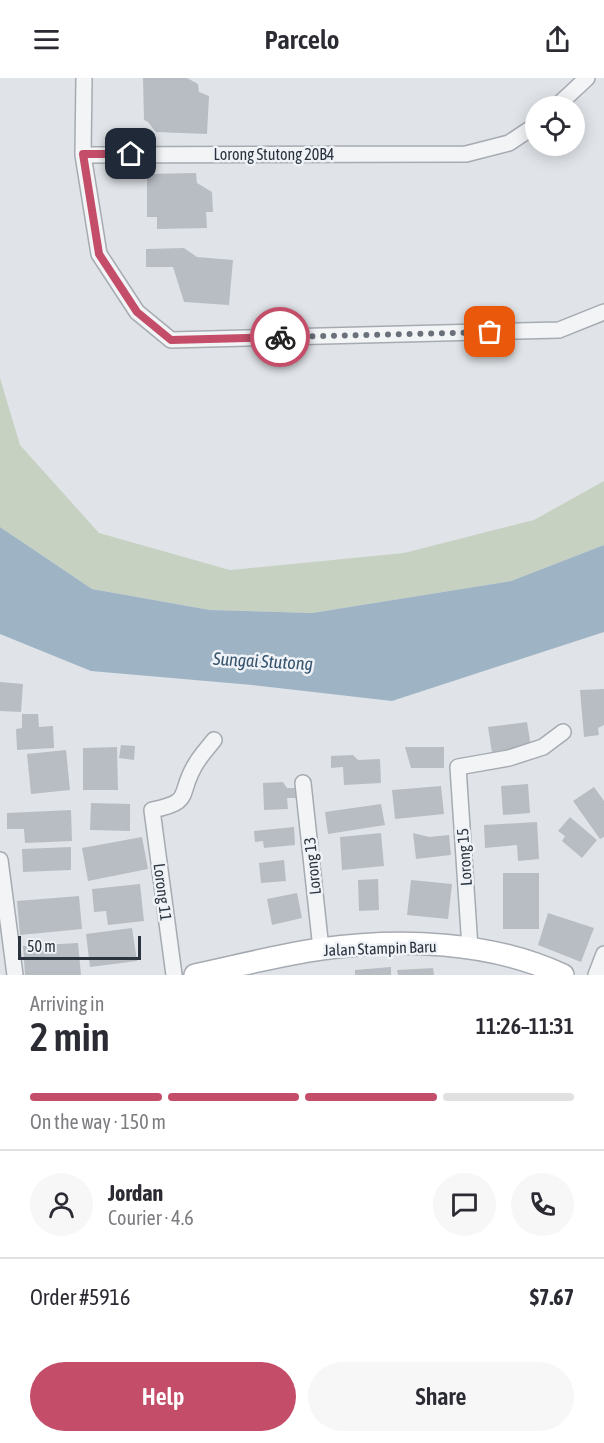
<!DOCTYPE html>
<meta charset="utf-8">
<style>
:root{--surface:#fff;--page:#f7f7f7;--text:#2b2b33;--muted:#7c7c81;--line:#e1e1e2;--accent:#c44e6a}
body{margin:0;font-family:"Asap Condensed",sans-serif;background:var(--page);color:var(--text);height:100vh;display:flex;flex-direction:column;font-size:22px;white-space:nowrap}
*{box-sizing:border-box;margin:0}
p{font-size:20px;color:var(--muted)}
.icon{flex:none;width:33px;height:33px;fill:none;stroke:currentColor;stroke-width:2;stroke-linecap:round;stroke-linejoin:round}
.map{position:relative;height:897px;overflow:hidden}
.panel{display:flex;flex-direction:column;background:var(--surface);flex:1}
.panel>*{flex:none}
.fabs{position:absolute;left:525px;top:18px;display:grid;gap:12px}
.fabs a{display:grid;place-items:center;width:60px;height:60px;border-radius:50%;background:var(--surface);box-shadow:0 3px 15px #0003;font-size:30px}
.scale{position:absolute;left:18px;bottom:15px;width:123px;box-sizing:border-box;padding-left:6px;border:3px solid #2a333e;border-top:0;font-size:16px;line-height:21px;white-space:nowrap;color:#2a333e;-webkit-text-stroke:4px #eff2f6;paint-order:stroke}
.pin{position:absolute;display:grid;place-items:center;width:51px;height:51px;color:#fff;margin:-26px;border-radius:12px;box-shadow:0 3px 9px #0006}
.courier{position:absolute;display:grid;place-items:center;width:60px;height:60px;margin:-30px;border:4px solid #c44e6a;border-radius:50%;background:#fff;color:#222;box-shadow:0 2px 8px #0007}
.summary em{font-style:normal;font-weight:600}
.summary div{display:flex;flex-direction:column-reverse}
.summary{display:flex;align-items:center;justify-content:space-between;height:102px;padding:0 30px}
h1{font-size:39px;font-weight:600;line-height:45px}
.bar{display:grid;grid-template-columns:repeat(4,1fr);gap:9px 6px;align-content:center;height:72px;padding:0 30px}
.bar i{height:8px;border-radius:4px;background:var(--line)}
.bar .current{background:var(--accent)}
.bar p{grid-column:span 4}
.line{display:flex;align-items:center;gap:15px;padding:0 30px;border-top:2px solid var(--line)}
.line div{flex:1}
.round{display:grid;place-items:center;flex:none;width:63px;height:63px;border-radius:32px;background:var(--page)}
.action{display:flex;gap:12px;margin-top:auto;padding:12px 30px}
.action a{flex:1;height:69px;border-radius:36px;background:var(--accent);color:#fff;font-size:24px;font-weight:600;line-height:69px;text-align:center}
.action a+a{background:var(--page);color:var(--text)}
header{display:flex;justify-content:space-between;align-items:center;height:78px;padding:0 30px;background:var(--surface);font-size:27px;font-weight:600}
.map>svg:first-child{display:block}
.green{fill:#c7d1c2}
.water{fill:#9eb4c5}
.building{fill:#b8bdc4}
.lines{fill:none;stroke-linecap:round;stroke-linejoin:round}
.street-casing{stroke:#a6abb2;stroke-width:18}
.secondary-casing{stroke:#a6abb2;stroke-width:24}
.street{stroke:#f2f4f6;stroke-width:15}
.secondary{stroke:#fff;stroke-width:21}
.done{stroke:#6a717a;stroke-width:6;stroke-dasharray:0 10.8}
.route{stroke:#c44e6a;stroke-width:8}
.labels{text-anchor:middle;dominant-baseline:central;stroke-width:5;stroke-linejoin:round;paint-order:stroke}
.street-label{font-size:16px;fill:#2a333e;stroke:#eff2f6}
.water-label{font-size:18px;font-style:italic;fill:#37556f;stroke:#eff2f6}
</style>
<header><svg class="icon" aria-label="menu" viewBox="0 0 24 24"><path d="M4 6h16M4 12h16M4 18h16"/></svg>Parcelo<svg class="icon" aria-label="share" viewBox="0 0 24 24"><path d="M12 15V3M7 8l5-5 5 5M5 13v7h14v-7"/></svg></header>
<div class="map">
<svg width="604" height="897" viewBox="0 0 604 897">
<rect width="100%" height="100%" fill="#e0e4e8"/>
<path class="green" d="M0 300 20 367 99 455 230 492 404 475 534 442 604 403V467L511 503 312 535 210 532 92 511 0 449Z"/>
<path class="water" d="M0 449 92 511 210 532 312 535 511 503 604 467V554L392 623 252 607 91 593 0 556Z"/>
<path class="building" d="M143 0H187L198 6 199 14 209 18 207 56 156 54 148 44 144 42Z
M196 95 197 105 212 114 213 134H206L207 150 157 151V139H147V96Z
M184 170 197 179 233 182 229 227 184 224 173 189H146V171Z
M0 604 23 606 21 634 0 633Z
M604 611V647L598 650 599 657 584 659 580 612Z
M22 636H38L39 649 53 648 54 670 17 672 16 651 22 650Z
M527 644 531 669 492 675 488 649Z
M121 667 135 668 134 682 119 680Z
M117 669 118 712H83V670Z
M405 669H444V690H411Z
M66 672 70 712 31 716 27 676Z
M353 677 358 682 380 681 381 705 344 707 343 689 331 690V678Z
M283 704 287 710H295L296 720H287L288 731 264 732 263 705Z
M528 706 530 735 503 737 501 708Z
M441 708 444 736 395 741 392 712Z
M594 709 604 723V759L600 761 573 723Z
M91 725 130 726V753L90 752Z
M381 726 385 747 328 756 325 734Z
M71 732 72 763 25 765 24 751H7V735Z
M570 739 597 762 582 780 562 763 565 758 558 753Z
M537 744 539 781 518 783 517 767 485 770 484 747Z
M294 749 295 767 264 770 263 763 255 764 254 753Z
M381 755 384 788 342 792 340 759Z
M413 755 429 759 449 757 451 777 416 781Z
M142 759 148 791 88 803 82 770Z
M71 769V792L23 794 22 771Z
M284 782 286 803 261 805 259 785Z
M503 795H539V851H503Z
M378 801 379 832 359 833 358 802Z
M411 802 452 806 448 841 407 837Z
M140 806 144 843 108 847 106 833 94 834 92 811Z
M297 815 302 840 272 847 267 821Z
M79 818 82 851 20 857 17 823Z
M548 835 594 850 581 884 538 867Z
M132 850 137 883 90 889 86 856Z
M78 865 81 897H25L23 868Z
M391 889V897H355V892Z
M433 890 434 897H398L397 892Z"/>
<g class="lines">
<defs>
<path id="street" d="M84 0 83 77 99 176 137 234 171 262 559 252 604 234
M557 28 587 0
M83 77 466 76 509 65 536 47
M303 705 321 871
M0 782 15 897
M470 870 458 689 509 680 543 669 563 654
M174 897 152 732C193 724 178 717 194 689 199 679 207 671 214 662
M596 897 604 876"/>
<path id="secondary" d="M195 897C237 888 279 877 321 871 400 860 490 863 563 897"/>
</defs>
<use href="#street" class="street-casing"/>
<use href="#secondary" class="secondary-casing"/>
<use href="#street" class="street"/>
<use href="#secondary" class="secondary"/>
</g>
<g class="lines">
<path class="done" d="M280 259 490 254"/>
<path class="route" d="M131 76H83L99 176 137 234 171 262 280 259"/>
</g>
<g class="labels">
<g class="street-label">
<text x="274" y="76">Lorong Stutong 20B4</text>
<text transform="translate(464 779) rotate(-94)">Lorong 15</text>
<text transform="translate(312 788) rotate(-96)">Lorong 13</text>
<text transform="translate(163 814) rotate(83)">Lorong 11</text>
<text transform="translate(380 870) rotate(-2)">Jalan Stampin Baru</text>
</g>
<g class="water-label">
<text transform="translate(263 583) rotate(3)">Sungai Stutong</text>
</g>
</g>
</svg>
<div class="fabs">
<a><svg class="icon" aria-label="locate" viewBox="0 0 24 24"><circle cx="12" cy="12" r="6"/><path d="M12 2v4M12 18v4M2 12h4M18 12h4"/></svg></a>
</div>
<div class="scale">50 m</div>
<div class="pin" style="left:490px;top:254px;background:#ea580c"><svg class="icon" aria-label="bag" viewBox="0 0 24 24"><path d="M5 8h14l-1 12H6zM9 8a3 3 0 0 1 6 0"/></svg></div>
<div class="pin" style="left:131px;top:76px;background:#1f2937"><svg class="icon" aria-label="home" viewBox="0 0 24 24"><path d="M3 11l9-7 9 7M6 9v11h12V9"/></svg></div>
<div class="courier" style="left:280px;top:259px"><svg class="icon" aria-label="bike" viewBox="0 0 24 24"><circle cx="6" cy="16" r="4"/><circle cx="18" cy="16" r="4"/><path d="M6 16l4-8h5l3 8M10 8l3 8H6M13 5h3"/></svg></div>
</div>
<section class="panel">
<div class="summary"><div><h1>2 min</h1><p>Arriving in</p></div><em>11:26–11:31</em></div>
<div class="bar"><i class="current"></i><i class="current"></i><i class="current"></i><i></i><p>On the way · 150 m</p></div>
<div class="line" style="height:108px"><a class="round"><svg class="icon" aria-label="person" viewBox="0 0 24 24"><circle cx="12" cy="8" r="4"/><path d="M4 21q1-7 8-7t8 7"/></svg></a><div><b>Jordan</b><p>Courier · 4.6</p></div><a class="round"><svg class="icon" aria-label="chat" viewBox="0 0 24 24"><path d="M4 5h16v11H9l-5 4z"/></svg></a><a class="round"><svg class="icon" aria-label="phone" viewBox="0 0 24 24"><path d="M5 4h4l2 5-3 2q2 4 5 5l2-3 5 2v4C11 20 4 13 5 4z"/></svg></a></div>
<div class="line" style="height:78px"><div>Order #5916</div><b>$7.67</b></div>
<div class="action"><a>Help</a><a>Share</a></div>
</section>
